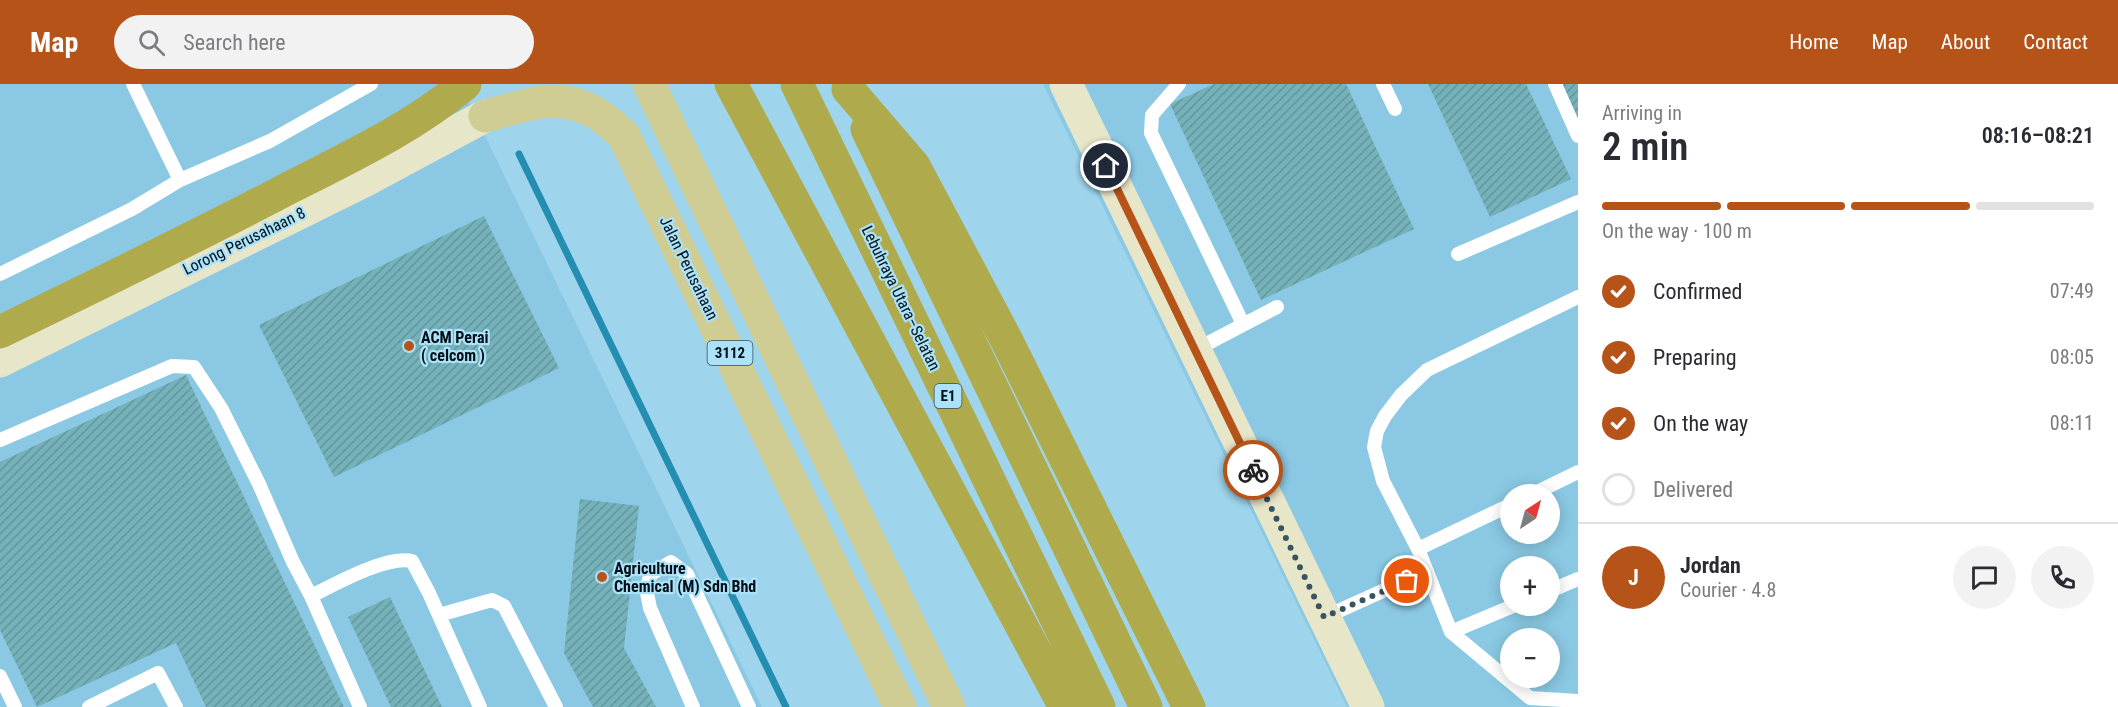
<!DOCTYPE html>
<meta charset="utf-8">
<style>
:root{--surface:#fff;--page:#f2f2f3;--text:#2b2b33;--muted:#7c7c81;--line:#e1e1e2;--accent:#b65319}
body{margin:0;font-family:"Roboto Condensed",sans-serif;background:var(--page);color:var(--text);height:100vh;display:flex;flex-direction:column;font-size:22px;white-space:nowrap}
*{box-sizing:border-box;margin:0}
p{font-size:20px;color:var(--muted)}
.icon{flex:none;width:33px;height:33px;fill:none;stroke:currentColor;stroke-width:2;stroke-linecap:round;stroke-linejoin:round}
.map{position:relative;flex:1;overflow:hidden}
.details{display:flex;flex-direction:column;background:var(--surface);width:540px}
.details>*{flex:none}
.needle{width:39px;rotate:36deg}
.fabs{position:absolute;left:1500px;top:400px;display:grid;gap:12px}
.fabs a{display:grid;place-items:center;width:60px;height:60px;border-radius:50%;background:var(--surface);box-shadow:0 3px 15px #0003;font-size:30px}
.pin{position:absolute;display:grid;place-items:center;width:51px;height:51px;color:#fff;margin:-26px;border:3px solid #fff;border-radius:50%;box-shadow:0 2px 6px #0007}
.courier{position:absolute;display:grid;place-items:center;width:60px;height:60px;margin:-30px;border:4px solid #b65319;border-radius:50%;background:#fff;color:#222;box-shadow:0 2px 8px #0007}
.headline em{font-style:normal;font-weight:600}
.headline div{display:flex;flex-direction:column-reverse}
.headline{display:flex;align-items:center;justify-content:space-between;height:102px;padding:0 24px}
h1{font-size:39px;font-weight:600;line-height:45px}
.bar{display:grid;grid-template-columns:repeat(4,1fr);gap:9px 6px;align-content:center;height:72px;padding:0 24px}
.bar i{height:8px;border-radius:4px;background:var(--line)}
.bar .selected{background:var(--accent)}
.bar p{grid-column:span 4}
.line{display:flex;align-items:center;gap:15px;padding:0 24px;border-top:2px solid var(--line)}
.line div{flex:1}
.round{display:grid;place-items:center;flex:none;width:63px;height:63px;border-radius:32px;background:var(--page)}
ol{padding:0 24px;list-style:none}
li{display:flex;align-items:center;gap:18px;height:66px}
li p{margin-inline-start:auto}
li .icon{padding:6px;border-radius:50%;background:var(--accent);color:#fff;stroke-width:4}
li:last-child{color:var(--muted)}
li i{width:33px;height:33px;border:3px solid var(--line);border-radius:50%}
header{display:flex;align-items:center;gap:36px;box-sizing:border-box;height:84px;padding:0 30px;background:var(--accent);color:#fff}
header strong{font-size:28px}
nav{display:flex;gap:33px;margin-inline-start:auto;font-size:21px}
.search{width:420px;height:54px;background:var(--page);display:flex;align-items:center;gap:15px;box-sizing:border-box;padding:0 21px;border-radius:33px;color:var(--muted);font-size:22px}
main{display:flex;flex:1;min-height:0}
.map>svg:first-child{display:block}
.built{fill:#8ac8e3;fill-rule:evenodd}
.lines{fill:none;stroke-linecap:round;stroke-linejoin:round}
.stream{stroke:#248eb2;stroke-width:7}
.building{fill:url(#building-hatch)}
.lane{stroke:#fff;stroke-width:14}
.secondary{stroke:#e7e6c9;stroke-width:33}
.primary{stroke:#cfcc94;stroke-width:33}
.highway{stroke:#afaa4c;stroke-width:33}
.done{stroke:#385460;stroke-width:6;stroke-dasharray:0 10.8}
.route{stroke:#b65319;stroke-width:8}
.poi-dot{fill:#b65319;stroke:#ace2f9;stroke-width:2}
.labels{text-anchor:middle;dominant-baseline:central;stroke-width:4.5;stroke-linejoin:round;paint-order:stroke}
.shield{fill:#ace2f9;stroke:#344e59;stroke-width:1.5}
.shield-label{font-size:15px;font-weight:bold;fill:#000e15}
.street-label{font-size:16px;fill:#000e15;stroke:#ace2f9}
.poi-label{font-size:16px;font-weight:bold;fill:#000e15;stroke:#ace2f9;text-anchor:start}
</style>
<header>
<strong>Map</strong>
<div class="search"><svg class="icon" aria-label="search" viewBox="0 0 24 24"><circle cx="10" cy="10" r="6"/><path d="M15 15l6 6"/></svg>Search here</div>
<nav><a>Home</a><a>Map</a><a>About</a><a>Contact</a></nav>
</header>
<main>
<div class="map">
<svg width="1578" height="623" viewBox="0 0 1578 623">
<defs>
<pattern id="building-hatch" width="6" height="6" patternUnits="userSpaceOnUse" patternTransform="scale(1.5)"><rect width="6" height="6" fill="#74b1b9"/><path d="M-1 1l2-2M0 6l6-6M5 7l2-2" fill="none" stroke="#63979e"/></pattern>
</defs>
<rect width="100%" height="100%" fill="#9fd5ec"/>
<path class="built" d="M0 0H460L762 623H0Z
M1043 0H1578V623H1347ZM1510 411H1550V450H1510ZM1510 483H1550V522H1510ZM1510 555H1550V594H1510Z"/>
<g class="lines">
<path class="stream" d="M519 70 786 623"/>
</g>
<path class="building" d="M1214 0H1346L1414 145 1261 216 1170 20Z
M1428 0H1526L1571 95 1490 133Z
M1562 0H1578V34Z
M484 132 559 284 334 393 259 241Z
M186 291 344 623H206L176 559 37 623 0 546V378Z
M580 415 639 422 624 564 656 623H593L564 569Z
M390 513 442 623H391L348 533Z"/>
<g class="lines">
<path class="lane" d="M1179 0 1152 31 1151 49 1243 240
M1383 0 1395 25
M1555 0 1578 52
M180 96 270 57 371 0
M1458 170 1578 118
M0 190 132 125 180 96 133 0
M1578 213 1427 286 1401 311 1385 332 1377 347 1374 363 1383 397 1418 465 1451 548 1530 614 1578 617
M1195 266 1277 223
M0 356 172 282 194 283 221 324 259 400 293 478 311 512 360 623
M1531 411 1578 388
M1418 465 1510 421
M1550 507 1578 495
M311 512C335 500 387 471 412 477L429 509 480 623
M439 531 492 516 504 522 556 623
M1325 533 1427 487
M1451 548 1513 522
M0 592 15 623
M89 623 158 589 176 623
M693 623 650 524 646 504 651 490 671 478 687 490 749 623"/>
<path class="secondary" d="M1066 0 1368 623
M0 277 364 97 485 32"/>
<path class="primary" d="M649 0 949 623
M485 32C544 16 576 3 624 52L900 623"/>
<path class="highway" d="M731 0 1065 623
M797 0 1099 623
M848 5 914 82 1006 255 1189 623
M867 45 1146 623
M0 248C97 201 194 154 289 104 350 73 412 44 465 0"/>
</g>
<g class="lines">
<path class="done" d="M1253 386 1324 533 1407 497"/>
<path class="route" d="M1106 82 1253 386"/>
</g>
<g class="poi-dot">
<circle cx="409" cy="262" r="6"/>
<circle cx="602" cy="493" r="6"/>
</g>
<g class="labels">
<g class="shield">
<rect x="707.5" y="257" width="45" height="24" rx="4.5"/>
<rect x="934.5" y="300" width="27" height="24" rx="4.5"/>
</g>
<g class="shield-label">
<text x="730" y="269">3112</text>
<text x="948" y="312">E1</text>
</g>
<g class="street-label">
<text transform="translate(244 157) rotate(-26)">Lorong Perusahaan 8</text>
<text transform="translate(689 184) rotate(64)">Jalan Perusahaan</text>
<text transform="translate(901 214) rotate(64)">Lebuhraya Utara–Selatan</text>
</g>
<g class="poi-label">
<text x="421" y="253">ACM Perai<tspan x="421" dy="18">( celcom )</tspan></text>
<text x="614" y="484">Agriculture<tspan x="614" dy="18">Chemical (M) Sdn Bhd</tspan></text>
</g>
</g>
</svg>
<div class="fabs">
<a><svg class="needle" viewBox="-14 -14 28 28"><path d="M0-13l5 13h-10z" fill="#e53935"/><path d="M0 13l5-13h-10z" fill="#7c7c81"/></svg></a>
<a>+</a>
<a>−</a>
</div>
<div class="pin" style="left:1407px;top:497px;background:#ea580c"><svg class="icon" aria-label="bag" viewBox="0 0 24 24"><path d="M5 8h14l-1 12H6zM9 8a3 3 0 0 1 6 0"/></svg></div>
<div class="pin" style="left:1106px;top:82px;background:#1f2937"><svg class="icon" aria-label="home" viewBox="0 0 24 24"><path d="M3 11l9-7 9 7M6 9v11h12V9"/></svg></div>
<div class="courier" style="left:1253px;top:386px"><svg class="icon" aria-label="bike" viewBox="0 0 24 24"><circle cx="6" cy="16" r="4"/><circle cx="18" cy="16" r="4"/><path d="M6 16l4-8h5l3 8M10 8l3 8H6M13 5h3"/></svg></div>
</div>
<section class="details">
<div class="headline"><div><h1>2 min</h1><p>Arriving in</p></div><em>08:16–08:21</em></div>
<div class="bar"><i class="selected"></i><i class="selected"></i><i class="selected"></i><i></i><p>On the way · 100 m</p></div>
<ol>
<li><svg class="icon" aria-label="check" viewBox="0 0 24 24"><path d="M5 12l5 5 9-10"/></svg>Confirmed<p>07:49</p></li>
<li><svg class="icon" aria-label="check" viewBox="0 0 24 24"><path d="M5 12l5 5 9-10"/></svg>Preparing<p>08:05</p></li>
<li><svg class="icon" aria-label="check" viewBox="0 0 24 24"><path d="M5 12l5 5 9-10"/></svg>On the way<p>08:11</p></li>
<li><i></i>Delivered</li>
</ol>
<div class="line" style="height:108px"><b class="round" style="background:var(--accent);color:#fff">J</b><div><b>Jordan</b><p>Courier · 4.8</p></div><a class="round"><svg class="icon" aria-label="chat" viewBox="0 0 24 24"><path d="M4 5h16v11H9l-5 4z"/></svg></a><a class="round"><svg class="icon" aria-label="phone" viewBox="0 0 24 24"><path d="M5 4h4l2 5-3 2q2 4 5 5l2-3 5 2v4C11 20 4 13 5 4z"/></svg></a></div>
</section>
</main>
